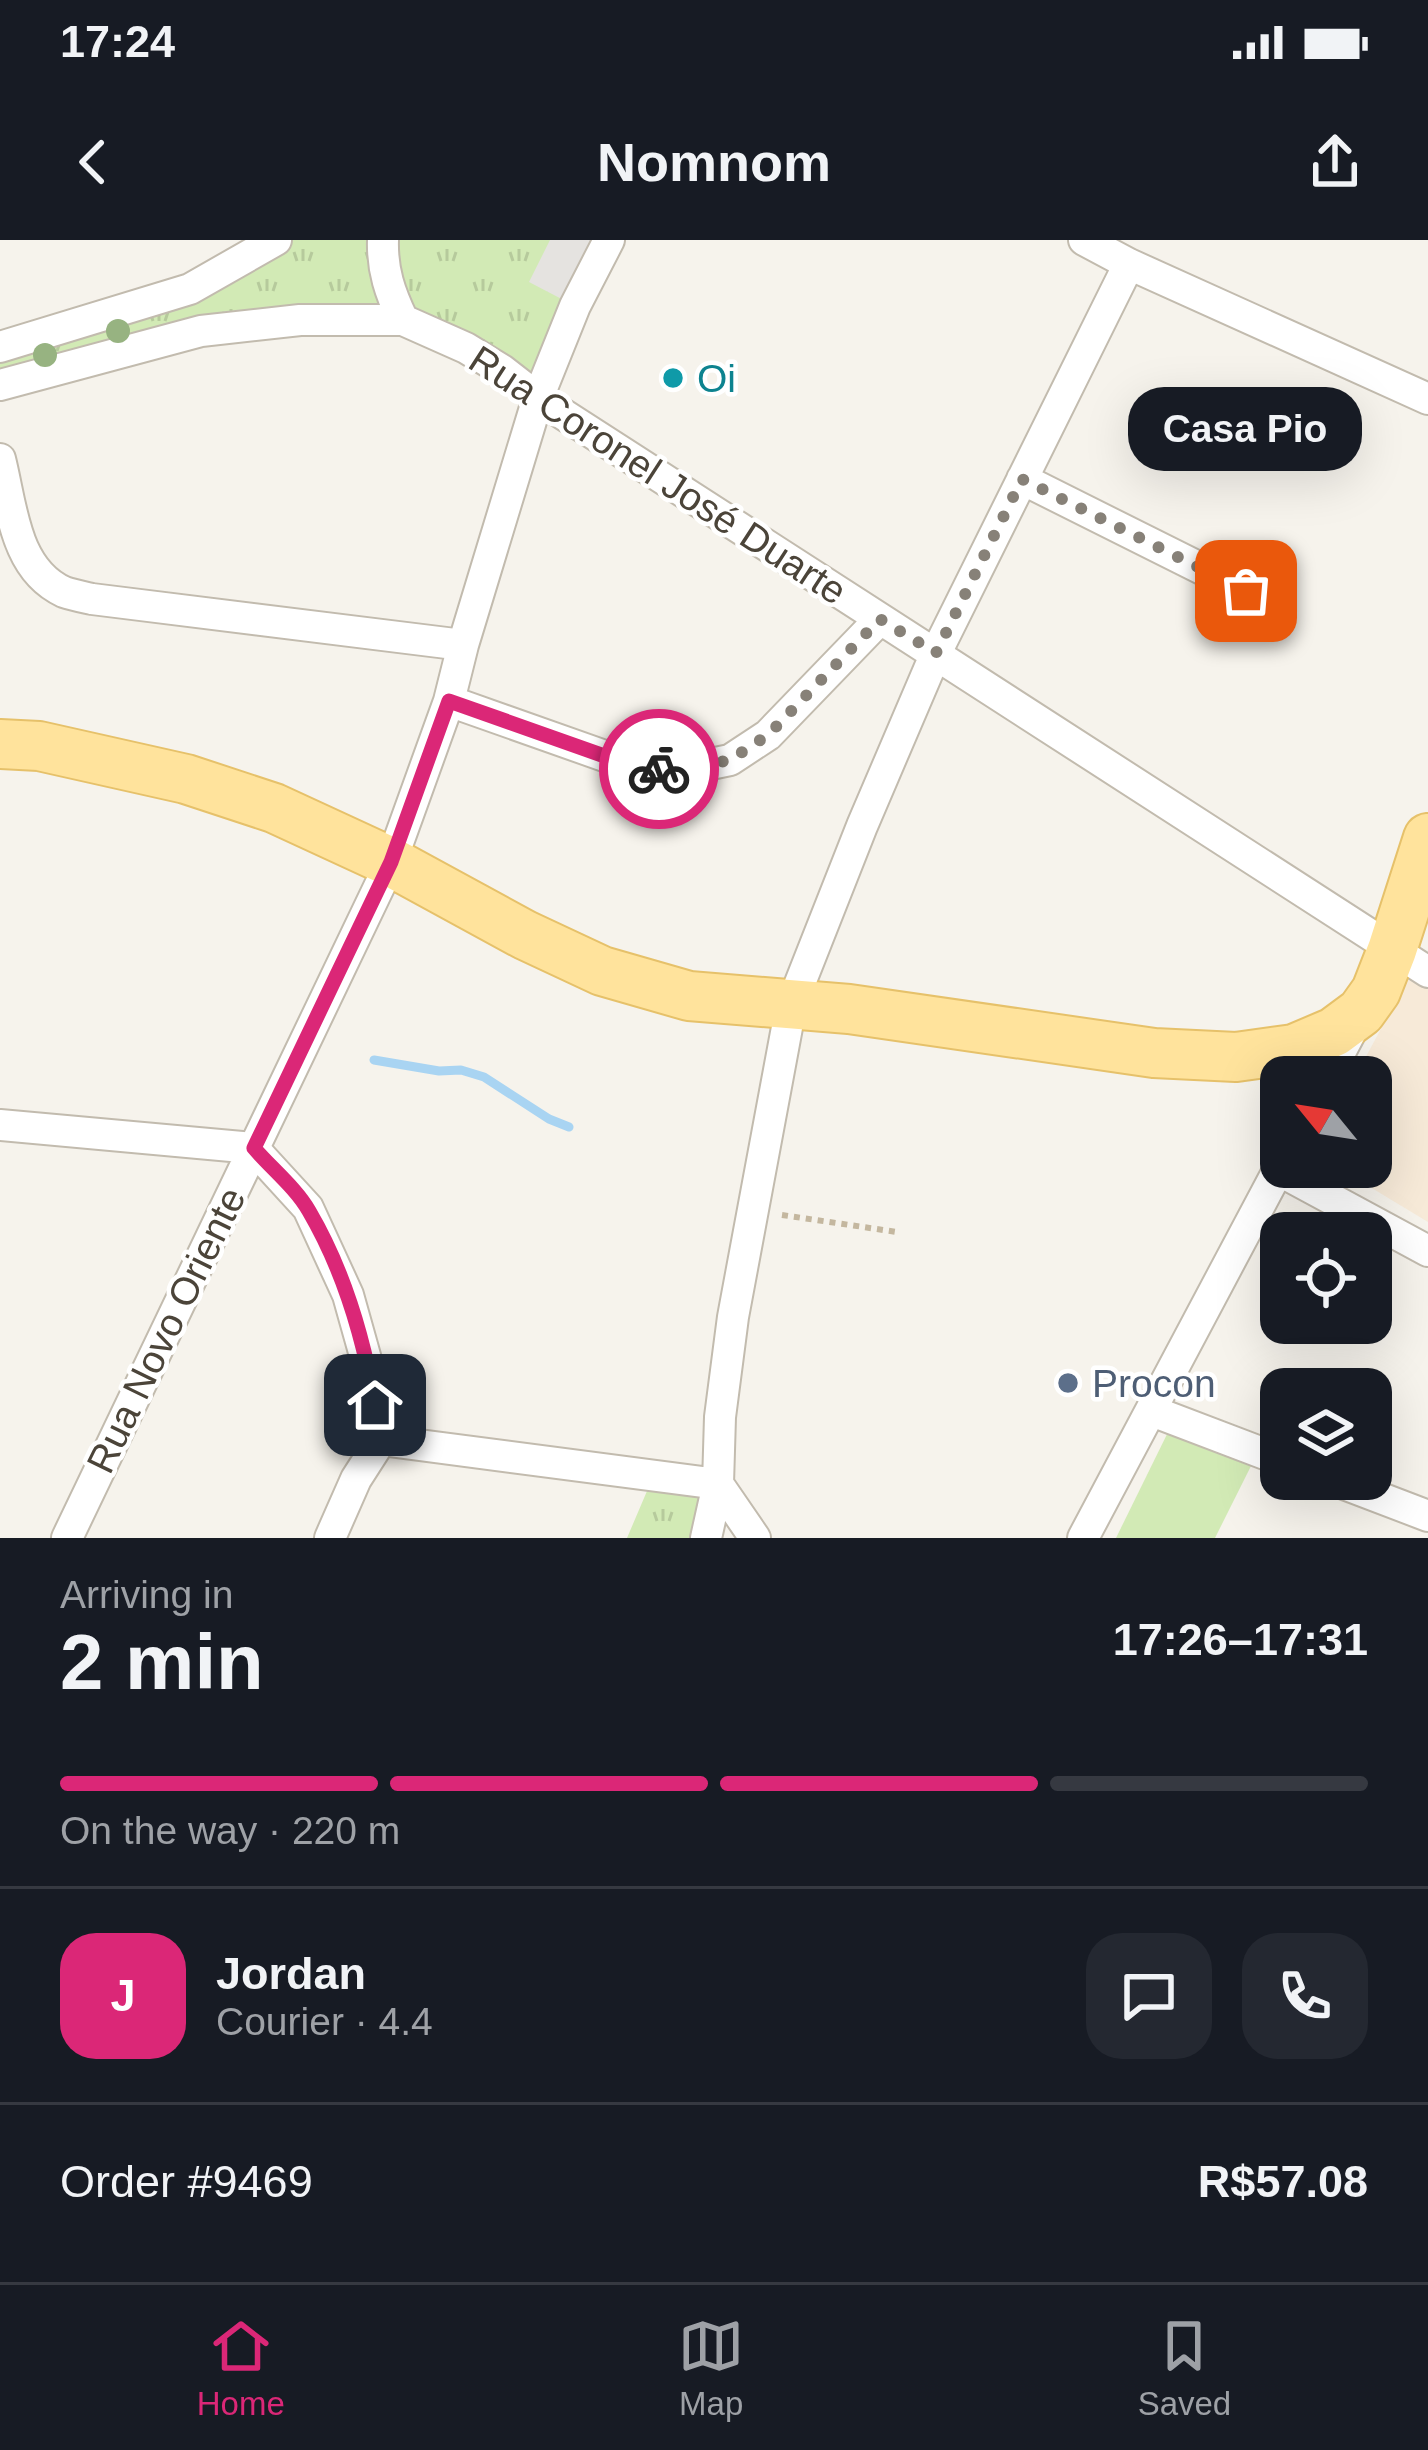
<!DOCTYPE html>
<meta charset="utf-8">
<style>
:root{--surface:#171b24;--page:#242831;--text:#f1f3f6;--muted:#9ea1a6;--line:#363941;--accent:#db2777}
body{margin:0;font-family:Helvetica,sans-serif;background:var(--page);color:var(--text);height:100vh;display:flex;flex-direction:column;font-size:45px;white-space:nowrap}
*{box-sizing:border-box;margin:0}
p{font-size:39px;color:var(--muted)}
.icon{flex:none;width:66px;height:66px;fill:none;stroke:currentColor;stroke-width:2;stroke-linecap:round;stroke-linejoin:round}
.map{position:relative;height:1298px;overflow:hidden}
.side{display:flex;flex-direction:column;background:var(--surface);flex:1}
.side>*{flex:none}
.needle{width:78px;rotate:300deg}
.controls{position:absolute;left:1260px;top:816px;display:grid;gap:24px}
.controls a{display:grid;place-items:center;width:132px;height:132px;border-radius:24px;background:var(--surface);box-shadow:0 12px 48px #0002;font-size:60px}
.pin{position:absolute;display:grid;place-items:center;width:102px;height:102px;color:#fff;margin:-51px;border-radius:24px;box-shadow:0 6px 18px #0006}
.courier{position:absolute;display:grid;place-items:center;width:120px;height:120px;margin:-60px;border:9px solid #db2777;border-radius:50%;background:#fff;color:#222;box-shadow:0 3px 15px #0007}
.bubble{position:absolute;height:84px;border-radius:36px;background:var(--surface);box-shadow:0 12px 48px #0002;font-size:39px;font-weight:700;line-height:84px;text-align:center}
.summary em{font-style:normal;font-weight:700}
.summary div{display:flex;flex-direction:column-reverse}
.summary{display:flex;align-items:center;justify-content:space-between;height:204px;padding:0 60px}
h1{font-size:78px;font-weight:700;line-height:90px}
.bar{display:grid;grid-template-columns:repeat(4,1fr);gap:18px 12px;align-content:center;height:144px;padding:0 60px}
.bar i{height:15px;border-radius:9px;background:var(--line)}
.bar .active{background:var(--accent)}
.bar p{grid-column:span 4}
.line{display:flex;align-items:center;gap:30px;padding:0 60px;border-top:3px solid var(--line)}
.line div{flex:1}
.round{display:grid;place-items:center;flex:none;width:126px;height:126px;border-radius:36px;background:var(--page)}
.status{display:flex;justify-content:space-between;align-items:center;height:84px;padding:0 60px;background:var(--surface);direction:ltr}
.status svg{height:33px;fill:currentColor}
header{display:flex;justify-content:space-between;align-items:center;height:156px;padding:0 60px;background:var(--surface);font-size:54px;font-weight:700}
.dock{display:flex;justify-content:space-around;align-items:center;height:168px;border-top:3px solid var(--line);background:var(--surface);font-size:33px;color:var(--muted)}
.dock a{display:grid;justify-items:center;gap:6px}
.dock .active{color:var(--accent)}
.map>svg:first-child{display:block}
.commercial{fill:#f7ead8}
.grass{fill:#d2eab5}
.park{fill:url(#park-tufts)}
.parking{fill:#e5e3e0}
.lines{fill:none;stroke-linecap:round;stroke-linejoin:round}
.stream{stroke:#a9d4f2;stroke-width:9}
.street-casing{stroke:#c2bbae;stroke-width:34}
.primary-casing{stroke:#e6c16a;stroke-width:52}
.path{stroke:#c4b79f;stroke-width:6;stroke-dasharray:6 6;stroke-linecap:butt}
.street{stroke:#fff;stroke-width:30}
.primary{stroke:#ffe39c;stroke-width:48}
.tree{fill:#97b381}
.done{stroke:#878178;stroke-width:12;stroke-dasharray:0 21.6}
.route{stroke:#db2777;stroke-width:15}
.culture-dot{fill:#0f9aa8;stroke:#fff;stroke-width:4.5}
.service-dot{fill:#5c6f8a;stroke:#fff;stroke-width:4.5}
.labels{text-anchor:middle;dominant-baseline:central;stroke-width:9;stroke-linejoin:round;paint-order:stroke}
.culture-label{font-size:39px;fill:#0d838f;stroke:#fff;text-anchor:start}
.street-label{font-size:39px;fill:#4b4439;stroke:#fff}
.service-label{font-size:39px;fill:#4e5e75;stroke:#fff;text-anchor:start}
</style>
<div class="status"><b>17:24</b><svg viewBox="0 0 49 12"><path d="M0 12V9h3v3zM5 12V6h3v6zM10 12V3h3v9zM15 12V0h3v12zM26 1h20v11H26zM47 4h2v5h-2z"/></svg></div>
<header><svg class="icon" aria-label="back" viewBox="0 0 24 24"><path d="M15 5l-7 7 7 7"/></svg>Nomnom<svg class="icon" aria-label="share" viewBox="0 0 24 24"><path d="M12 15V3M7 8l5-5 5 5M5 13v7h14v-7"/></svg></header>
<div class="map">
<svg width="1428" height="1298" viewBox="0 0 1428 1298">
<defs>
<pattern id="park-tufts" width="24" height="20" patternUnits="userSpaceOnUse" patternTransform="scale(3)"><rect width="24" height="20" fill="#d2eab5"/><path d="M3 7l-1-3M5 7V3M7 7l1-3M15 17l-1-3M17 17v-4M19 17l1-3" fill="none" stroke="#b6ca9c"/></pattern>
</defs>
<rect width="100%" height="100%" fill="#f6f3ec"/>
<path class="commercial" d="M1411 733H1428V982L1337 927H1371V837H1355Z"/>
<path class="grass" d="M1174 1180 1254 1220 1215 1298H1116Z"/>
<path class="park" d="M276 0H383L403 80H300L0 145V107Z
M395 0H599L532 140 416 74 403 47Z
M650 1244 723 1253 706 1298H627Z"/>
<path class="parking" d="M550 0H609L575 66 529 42Z"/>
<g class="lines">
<path class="stream" d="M374 820 439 831 461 830 484 837 549 879 569 887"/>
<defs>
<path id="street" d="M383 0C382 30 390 53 403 80
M1084 0 1129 24 1428 159
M0 107 190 49 276 0
M0 145 201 91 300 80H403L466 108 502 130 538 158 1428 732
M0 219C12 266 14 329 64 352 73 355 83 357 92 359L463 405
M1022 239 1246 351
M449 461 630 525 677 531 730 520 768 495 880 379
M1327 837 1355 784
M0 885 253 908 308 968 348 1055 369 1130 381 1200 356 1239 330 1298
M1278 930 1428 1011
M1152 1171 1281 1220
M381 1200 718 1244 755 1298
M1331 1239 1428 1276
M67 1298 391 622 449 461 463 405 538 158 575 66 609 0
M706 1298 718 1244 720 1177 733 1077 791 766 862 586 936 413 1129 24
M1083 1298 1281 925"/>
<path id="primary" d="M0 504 39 506 186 539 274 568 391 622 525 695 602 731 689 756 849 769 1154 813 1236 817 1294 809 1334 792 1361 772 1376 751 1392 710 1428 598"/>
</defs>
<use href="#street" class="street-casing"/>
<use href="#primary" class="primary-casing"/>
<path class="path" d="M782 975 897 992"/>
<use href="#street" class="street"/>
<use href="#primary" class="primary"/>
</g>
<g class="tree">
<circle cx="118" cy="91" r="12"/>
<circle cx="45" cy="115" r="12"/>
</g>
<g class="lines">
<path class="done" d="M659 529 677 531 730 520 768 495 880 379 936 413 1022 239 1246 351"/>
<path class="route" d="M375 1165C364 1100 343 1029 309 971 296 948 271 928 254 908L391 622 449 461 630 525 659 529"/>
</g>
<circle class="culture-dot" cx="673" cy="138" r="12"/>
<circle class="service-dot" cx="1068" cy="1143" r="12"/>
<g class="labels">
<g class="culture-label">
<text x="697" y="138">Oi</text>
</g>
<g class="street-label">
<text transform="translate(658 235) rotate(33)">Rua Coronel José Duarte</text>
<text transform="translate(166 1090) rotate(-64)">Rua Novo Oriente</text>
</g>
<g class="service-label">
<text x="1092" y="1143">Procon</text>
</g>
</g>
</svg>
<div class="controls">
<a><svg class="needle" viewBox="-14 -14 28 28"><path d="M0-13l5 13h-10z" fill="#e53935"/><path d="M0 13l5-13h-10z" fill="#9ea1a6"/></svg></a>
<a><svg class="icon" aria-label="locate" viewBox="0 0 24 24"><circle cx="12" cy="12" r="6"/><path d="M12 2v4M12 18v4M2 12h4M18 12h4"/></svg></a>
<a><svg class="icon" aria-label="layers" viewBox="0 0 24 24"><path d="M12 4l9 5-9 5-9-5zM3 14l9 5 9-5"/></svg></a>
</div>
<div class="pin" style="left:1246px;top:351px;background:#ea580c"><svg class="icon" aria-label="bag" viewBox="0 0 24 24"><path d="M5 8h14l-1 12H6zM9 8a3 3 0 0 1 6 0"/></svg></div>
<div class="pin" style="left:375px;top:1165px;background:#1f2937"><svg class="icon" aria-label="home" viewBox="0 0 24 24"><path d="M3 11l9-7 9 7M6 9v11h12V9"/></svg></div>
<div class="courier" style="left:659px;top:529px"><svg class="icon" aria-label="bike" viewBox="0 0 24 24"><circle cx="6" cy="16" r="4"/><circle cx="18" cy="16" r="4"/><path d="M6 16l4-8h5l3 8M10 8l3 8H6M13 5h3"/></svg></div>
<div class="bubble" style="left:1128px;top:147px;width:234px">Casa Pio</div>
</div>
<section class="side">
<div class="summary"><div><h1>2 min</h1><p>Arriving in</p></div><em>17:26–17:31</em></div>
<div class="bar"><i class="active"></i><i class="active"></i><i class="active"></i><i></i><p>On the way · 220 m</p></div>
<div class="line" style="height:216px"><b class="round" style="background:var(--accent);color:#fff">J</b><div><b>Jordan</b><p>Courier · 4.4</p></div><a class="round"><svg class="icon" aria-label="chat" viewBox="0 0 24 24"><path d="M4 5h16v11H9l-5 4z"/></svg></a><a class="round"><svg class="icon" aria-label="phone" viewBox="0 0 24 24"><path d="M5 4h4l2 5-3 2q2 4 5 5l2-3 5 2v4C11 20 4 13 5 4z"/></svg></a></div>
<div class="line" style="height:156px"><div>Order #9469</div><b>R$57.08</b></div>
</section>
<nav class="dock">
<a class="active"><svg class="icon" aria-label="home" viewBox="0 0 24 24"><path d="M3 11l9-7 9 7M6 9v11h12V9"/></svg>Home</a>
<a><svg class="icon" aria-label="map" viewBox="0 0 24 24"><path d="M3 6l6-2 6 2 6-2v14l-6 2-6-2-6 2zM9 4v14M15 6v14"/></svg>Map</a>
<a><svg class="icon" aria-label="saved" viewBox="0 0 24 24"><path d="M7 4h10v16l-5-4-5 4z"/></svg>Saved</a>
</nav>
